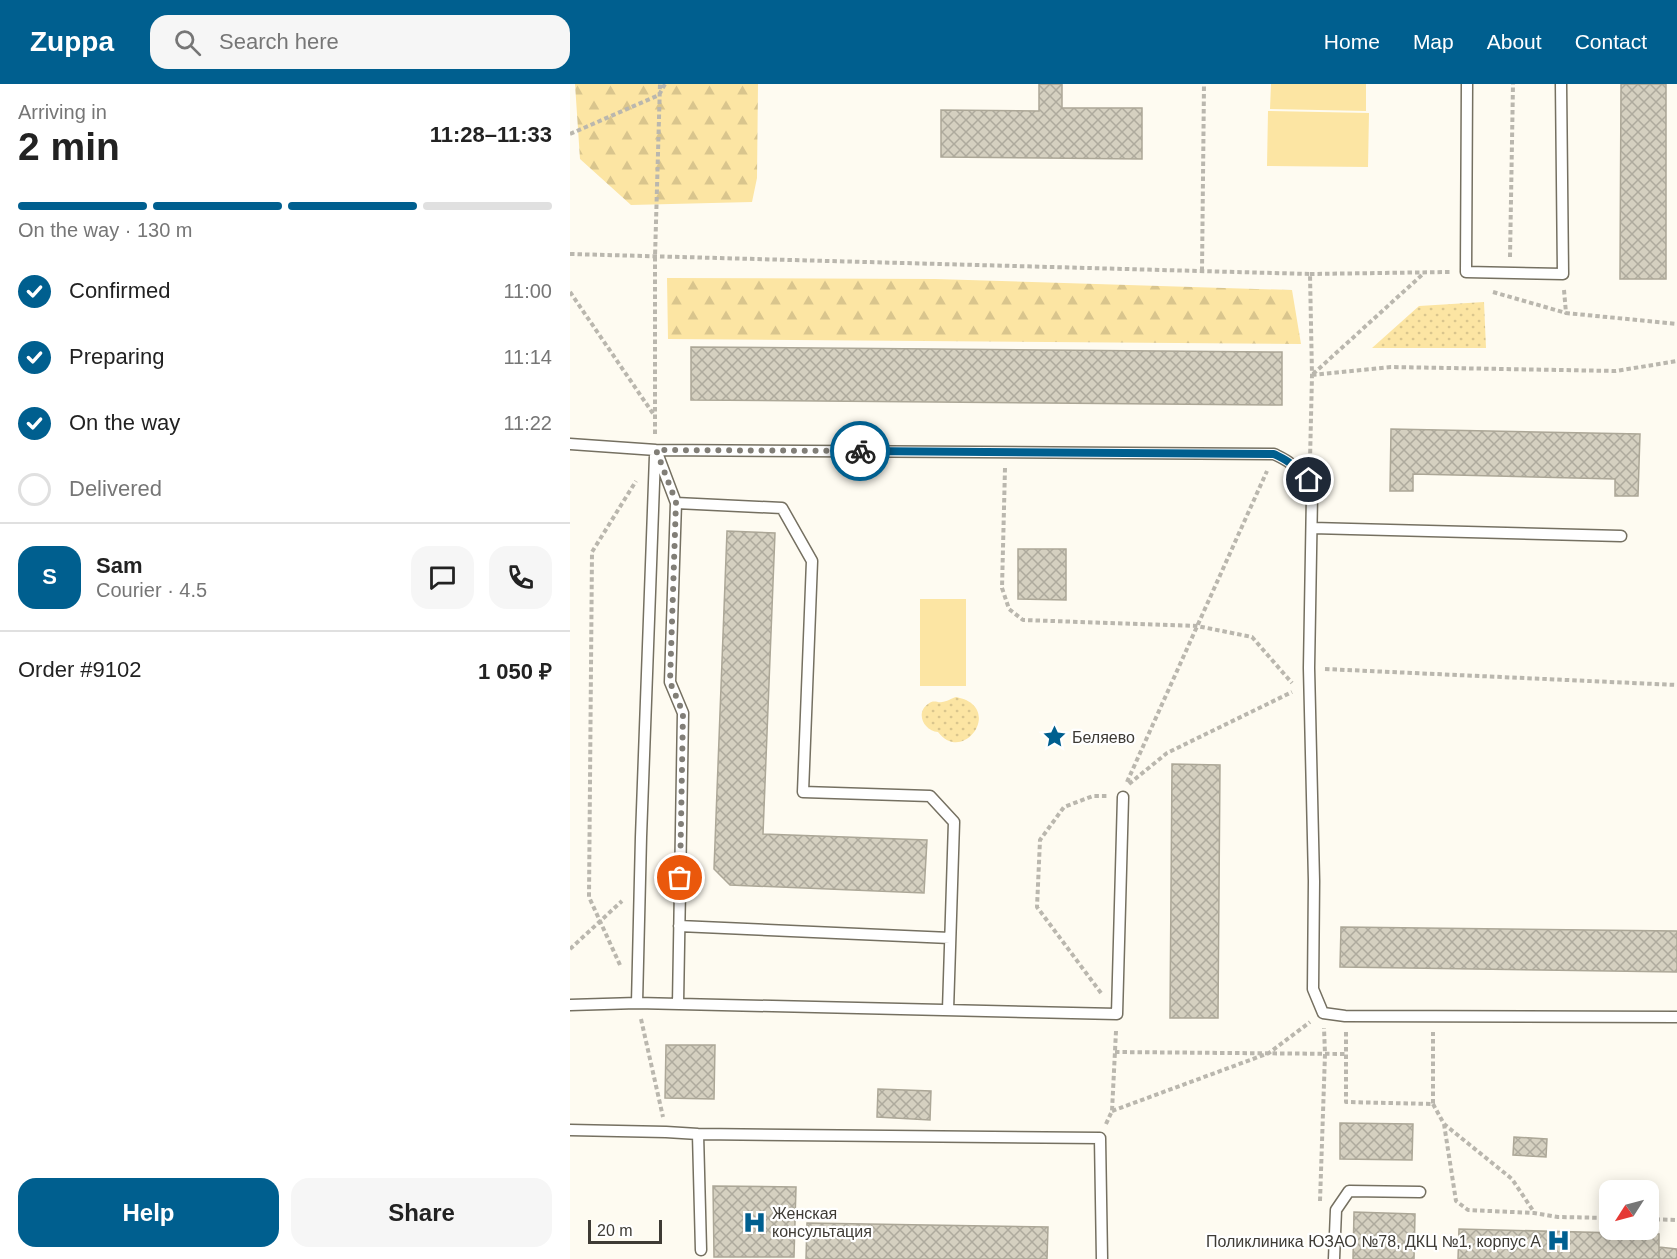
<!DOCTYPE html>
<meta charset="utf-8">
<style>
:root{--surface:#fff;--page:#f6f6f6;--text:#222;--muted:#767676;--line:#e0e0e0;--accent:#005f8f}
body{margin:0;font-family:Helvetica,sans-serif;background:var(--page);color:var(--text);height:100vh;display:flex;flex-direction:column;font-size:22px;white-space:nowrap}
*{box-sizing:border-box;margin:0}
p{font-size:20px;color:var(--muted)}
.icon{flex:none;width:33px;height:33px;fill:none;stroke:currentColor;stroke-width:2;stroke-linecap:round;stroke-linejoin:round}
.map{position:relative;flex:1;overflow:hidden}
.panel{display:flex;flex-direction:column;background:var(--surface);width:570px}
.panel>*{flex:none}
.needle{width:39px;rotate:234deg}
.fabs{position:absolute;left:1029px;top:1096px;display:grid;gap:12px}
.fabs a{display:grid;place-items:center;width:60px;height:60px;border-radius:12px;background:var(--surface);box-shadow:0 3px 15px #0003;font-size:30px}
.scale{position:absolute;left:18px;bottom:15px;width:74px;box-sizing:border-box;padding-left:6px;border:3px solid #3e3b35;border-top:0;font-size:16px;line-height:21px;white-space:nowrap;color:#3e3b35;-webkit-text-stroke:4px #fff;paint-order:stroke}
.pin{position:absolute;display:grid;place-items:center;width:51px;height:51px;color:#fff;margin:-26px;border:3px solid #fff;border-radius:50%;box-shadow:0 2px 6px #0007}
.courier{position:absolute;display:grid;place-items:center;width:60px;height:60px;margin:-30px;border:4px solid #005f8f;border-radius:50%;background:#fff;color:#222;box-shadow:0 2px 8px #0007}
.overview em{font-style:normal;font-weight:800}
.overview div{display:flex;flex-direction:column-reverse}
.overview{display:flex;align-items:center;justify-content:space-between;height:102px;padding:0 18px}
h1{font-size:39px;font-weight:800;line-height:45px}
.bar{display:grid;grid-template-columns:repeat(4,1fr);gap:9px 6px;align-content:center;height:72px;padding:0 18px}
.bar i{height:8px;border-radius:4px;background:var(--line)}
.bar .current{background:var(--accent)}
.bar p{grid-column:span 4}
.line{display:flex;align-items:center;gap:15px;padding:0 18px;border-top:2px solid var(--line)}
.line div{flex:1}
.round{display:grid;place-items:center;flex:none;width:63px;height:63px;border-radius:18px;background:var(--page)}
ol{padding:0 18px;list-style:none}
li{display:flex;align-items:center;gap:18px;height:66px}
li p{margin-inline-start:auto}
li .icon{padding:6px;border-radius:50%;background:var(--accent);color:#fff;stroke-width:4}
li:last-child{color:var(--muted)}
li i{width:33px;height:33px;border:3px solid var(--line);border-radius:50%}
.primary-button{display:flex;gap:12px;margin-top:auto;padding:12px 18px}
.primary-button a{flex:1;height:69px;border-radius:18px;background:var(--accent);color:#fff;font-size:24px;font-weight:800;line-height:69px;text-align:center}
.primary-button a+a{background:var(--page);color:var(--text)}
header{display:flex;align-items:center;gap:36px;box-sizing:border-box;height:84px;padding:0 30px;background:var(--accent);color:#fff}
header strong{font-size:28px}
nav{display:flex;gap:33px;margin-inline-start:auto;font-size:21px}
.search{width:420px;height:54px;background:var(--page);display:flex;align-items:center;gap:15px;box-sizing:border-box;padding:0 21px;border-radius:18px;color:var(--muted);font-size:22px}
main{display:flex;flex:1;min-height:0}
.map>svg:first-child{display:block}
.grass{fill:url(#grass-dots)}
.forest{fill:url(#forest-firs)}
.garden{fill:#fce5a3}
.building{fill:url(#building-cross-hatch);stroke:#aca797;stroke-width:1.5}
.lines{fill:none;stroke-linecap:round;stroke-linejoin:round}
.service-casing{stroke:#757061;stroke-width:13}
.path{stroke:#bab7ae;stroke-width:4;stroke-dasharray:4.5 3;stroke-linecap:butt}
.service{stroke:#fff;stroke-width:10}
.done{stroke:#817e77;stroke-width:6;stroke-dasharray:0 10.8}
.route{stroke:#005f8f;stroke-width:8}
.labels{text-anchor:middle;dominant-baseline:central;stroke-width:4.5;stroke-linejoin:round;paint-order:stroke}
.poi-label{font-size:16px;fill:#3e3b35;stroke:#fff;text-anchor:start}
</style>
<header>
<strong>Zuppa</strong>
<div class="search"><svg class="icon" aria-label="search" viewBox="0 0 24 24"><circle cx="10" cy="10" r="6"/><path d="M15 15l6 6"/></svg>Search here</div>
<nav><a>Home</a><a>Map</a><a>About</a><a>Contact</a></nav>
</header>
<main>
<section class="panel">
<div class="overview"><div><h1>2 min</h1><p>Arriving in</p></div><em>11:28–11:33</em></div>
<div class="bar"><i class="current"></i><i class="current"></i><i class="current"></i><i></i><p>On the way · 130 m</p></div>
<ol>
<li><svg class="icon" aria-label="check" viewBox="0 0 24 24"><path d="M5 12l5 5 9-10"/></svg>Confirmed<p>11:00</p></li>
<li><svg class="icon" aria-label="check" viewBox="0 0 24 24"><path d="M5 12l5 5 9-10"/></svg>Preparing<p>11:14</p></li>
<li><svg class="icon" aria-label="check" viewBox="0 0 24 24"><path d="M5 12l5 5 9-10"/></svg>On the way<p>11:22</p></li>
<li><i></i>Delivered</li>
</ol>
<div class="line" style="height:108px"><b class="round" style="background:var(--accent);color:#fff">S</b><div><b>Sam</b><p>Courier · 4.5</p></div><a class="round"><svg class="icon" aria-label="chat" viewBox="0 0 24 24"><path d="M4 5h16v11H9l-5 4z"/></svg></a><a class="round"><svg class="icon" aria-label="phone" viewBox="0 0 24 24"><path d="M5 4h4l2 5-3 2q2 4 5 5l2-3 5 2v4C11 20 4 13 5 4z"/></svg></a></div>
<div class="line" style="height:78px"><div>Order #9102</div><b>1 050 ₽</b></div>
<div class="primary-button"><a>Help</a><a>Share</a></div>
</section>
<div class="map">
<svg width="1107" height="1175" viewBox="0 0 1107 1175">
<defs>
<pattern id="grass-dots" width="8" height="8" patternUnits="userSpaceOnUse" patternTransform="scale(1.5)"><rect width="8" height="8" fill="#fce5a3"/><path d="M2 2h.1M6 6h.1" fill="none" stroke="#d9c58d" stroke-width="1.8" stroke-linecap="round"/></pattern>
<pattern id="forest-firs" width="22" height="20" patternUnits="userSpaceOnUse" patternTransform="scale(1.5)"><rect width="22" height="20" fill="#fce5a3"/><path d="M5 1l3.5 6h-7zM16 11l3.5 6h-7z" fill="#d9c58d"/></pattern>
<pattern id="building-cross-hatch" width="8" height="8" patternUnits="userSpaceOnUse" patternTransform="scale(1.5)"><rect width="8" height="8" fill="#d5d0c0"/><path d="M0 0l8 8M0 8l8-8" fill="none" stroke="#aeaa9d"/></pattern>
</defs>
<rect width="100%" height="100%" fill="#fefbf1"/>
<path class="grass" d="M914 218 916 264H802L849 222Z
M386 613C435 622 394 682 368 648 354 647 345 629 358 620 364 615 367 619 372 618 376 618 382 614 386 613Z"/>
<path class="forest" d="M5 0H188L187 94 182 118 61 121 10 75Z
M97 194 365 195 722 206 731 260 98 255Z"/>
<path class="garden" d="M701 0H796V27L700 25Z
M698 27 799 29 798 83 697 82Z
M350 515H396V602H350Z"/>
<path class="building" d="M469 0H492V24H572V75L371 73V26L469 27Z
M1051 0H1096V195H1050Z
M121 263 712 268V321L121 316Z
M821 345 1070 350 1068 412H1045V395L843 390V407H820Z
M157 447 205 449 193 750 357 756 354 809 160 801 144 785Z
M448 465H496V516L448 515Z
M602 680 650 681 648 934H600Z
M771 843 1107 847V888L770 883Z
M96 961H145L144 1015 95 1014Z
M308 1005 361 1007 360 1036 307 1033Z
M770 1039 843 1040 842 1076 770 1075Z
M944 1053 977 1055 976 1073 943 1071Z
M143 1102 226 1103 224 1173H144Z
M784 1128 845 1130 844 1175H783Z
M237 1139 478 1143 477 1175H236Z
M889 1145 1089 1150V1175H888Z
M1089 1163 1107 1165V1175H1089Z"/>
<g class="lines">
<defs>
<path id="service" d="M897 0 896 188 993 190 991 0
M0 360 86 366 704 370C710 373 717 376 721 380 728 388 729 393 739 396
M86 366 106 419 212 424 242 477 233 708 360 712 384 738 378 926
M742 411 739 584 744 797 743 905 753 929 775 932 1107 933
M106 419 100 598 113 629 108 920
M742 444 1051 452
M109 842 380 854
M67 919 547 930 553 713
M0 921 67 919 71 753 85 372
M0 1046 96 1048 128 1050 530 1054 532 1175
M128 1050 131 1166
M764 1175 766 1126 779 1107 850 1108"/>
</defs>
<use href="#service" class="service-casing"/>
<path class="path" d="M0 50 89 11 95 0
M0 170 740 190 742 291 740 376
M940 173 943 0
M632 187 634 0
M740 190 880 188
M994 206 996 229 1107 240
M0 208 84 331
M923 208 996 229
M743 290 853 190
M742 291 821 283 1046 287 1107 277
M85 350V173L90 0
M435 384 432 504 439 525 453 536 627 542 682 553 722 599
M755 585 1107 601
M557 698 697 387
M559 700 597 669 722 608
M0 865 52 817
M50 881 19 813 22 468 66 397
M531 909 467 823 470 756 494 723 523 712H537
M71 935 93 1033
M776 948V1018L863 1020V948
M545 968 777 970
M863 1020 874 1040 942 1095 964 1128
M542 1027 699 969 740 938
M536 1040 542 1027 546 947
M874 1040 886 1117 898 1126 964 1129 988 1133 1040 1134
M750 1117 755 970 754 944
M1078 1135 1107 1136"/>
<use href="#service" class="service"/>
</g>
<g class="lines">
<path class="done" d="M110 794 113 629 100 598 106 418 86 366 290 367"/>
<path class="route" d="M290 367 704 370C710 373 717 376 721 380 728 388 729 393 739 396"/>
</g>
<defs>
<symbol id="sight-bare" viewBox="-9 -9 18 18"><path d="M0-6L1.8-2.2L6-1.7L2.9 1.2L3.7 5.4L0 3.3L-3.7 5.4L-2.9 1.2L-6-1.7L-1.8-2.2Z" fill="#005f8f" stroke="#fff" stroke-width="2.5" paint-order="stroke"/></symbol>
<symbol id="hospital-bare" viewBox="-9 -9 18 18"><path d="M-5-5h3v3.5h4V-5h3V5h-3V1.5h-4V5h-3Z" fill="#005f8f" stroke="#fff" stroke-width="2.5" paint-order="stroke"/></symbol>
</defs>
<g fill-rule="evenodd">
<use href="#sight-bare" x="468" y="636" width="33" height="33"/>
<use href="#hospital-bare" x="168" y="1122" width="33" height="33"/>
<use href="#hospital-bare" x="972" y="1140" width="33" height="33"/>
</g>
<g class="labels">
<g class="poi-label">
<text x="502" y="653">Беляево</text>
<text x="202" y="1129">Женская<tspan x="202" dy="18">консультация</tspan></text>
<text x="971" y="1157" text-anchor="end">Поликлиника ЮЗАО №78, ДКЦ №1, корпус А</text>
</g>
</g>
</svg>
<div class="fabs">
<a><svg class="needle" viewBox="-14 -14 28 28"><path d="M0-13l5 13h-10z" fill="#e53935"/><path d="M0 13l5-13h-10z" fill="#767676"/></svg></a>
</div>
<div class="scale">20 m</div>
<div class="pin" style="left:110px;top:794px;background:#ea580c"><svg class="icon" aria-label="bag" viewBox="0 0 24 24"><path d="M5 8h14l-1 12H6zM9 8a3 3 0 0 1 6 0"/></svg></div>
<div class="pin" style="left:739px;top:396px;background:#1f2937"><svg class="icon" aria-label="home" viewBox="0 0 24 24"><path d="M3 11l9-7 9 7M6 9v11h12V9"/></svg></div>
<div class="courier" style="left:290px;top:367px"><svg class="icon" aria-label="bike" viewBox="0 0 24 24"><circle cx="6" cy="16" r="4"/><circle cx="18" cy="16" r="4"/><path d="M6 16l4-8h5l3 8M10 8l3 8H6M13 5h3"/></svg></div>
</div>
</main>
